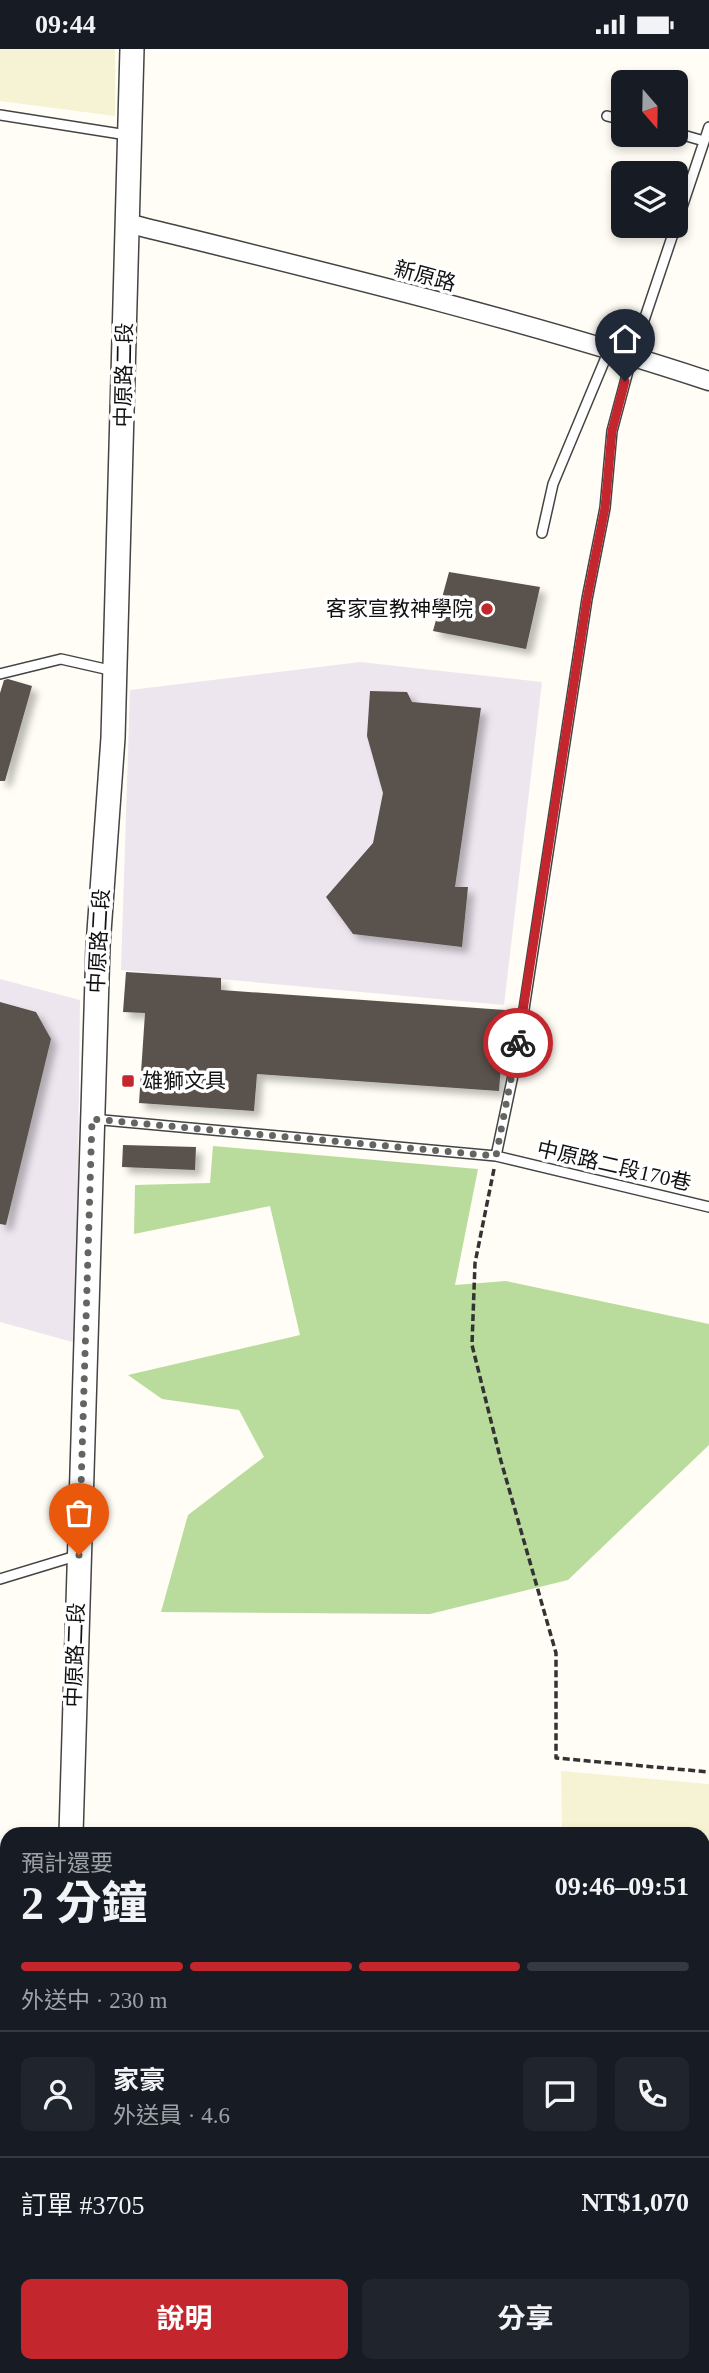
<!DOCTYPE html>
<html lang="zh-TW">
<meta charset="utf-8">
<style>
:root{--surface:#171b24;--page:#20242c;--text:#f1f3f6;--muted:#9ea1a6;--line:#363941;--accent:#c4262e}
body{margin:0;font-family:"Times New Roman","Noto Sans TC",serif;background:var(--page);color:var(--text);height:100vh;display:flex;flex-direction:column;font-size:26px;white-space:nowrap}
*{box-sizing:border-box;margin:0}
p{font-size:23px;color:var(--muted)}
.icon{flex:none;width:38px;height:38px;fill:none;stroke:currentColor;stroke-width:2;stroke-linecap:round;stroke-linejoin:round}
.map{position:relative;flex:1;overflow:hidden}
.sheet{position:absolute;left:0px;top:1778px;width:710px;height:546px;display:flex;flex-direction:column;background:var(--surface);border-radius:21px 21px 0 0;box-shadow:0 4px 10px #0003}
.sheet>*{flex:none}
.needle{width:46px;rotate:160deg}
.buttons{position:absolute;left:611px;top:21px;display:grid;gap:14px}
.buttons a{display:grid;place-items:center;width:77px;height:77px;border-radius:10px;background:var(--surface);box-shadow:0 4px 10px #0003;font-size:35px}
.pin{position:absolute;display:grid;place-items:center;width:60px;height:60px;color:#fff;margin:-72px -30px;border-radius:50% 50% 50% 0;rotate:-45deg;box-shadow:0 0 7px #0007}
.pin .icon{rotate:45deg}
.courier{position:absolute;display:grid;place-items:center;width:70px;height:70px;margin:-35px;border:5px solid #c4262e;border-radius:50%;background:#fff;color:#222;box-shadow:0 2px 9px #0007}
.overview em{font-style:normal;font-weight:700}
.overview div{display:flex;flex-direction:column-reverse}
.overview{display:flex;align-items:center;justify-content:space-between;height:119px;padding:0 21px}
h1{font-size:46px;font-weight:700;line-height:52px}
.bar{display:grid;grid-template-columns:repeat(4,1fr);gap:10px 7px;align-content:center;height:84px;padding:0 21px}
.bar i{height:9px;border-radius:5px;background:var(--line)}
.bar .current{background:var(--accent)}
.bar p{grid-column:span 4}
.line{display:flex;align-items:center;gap:18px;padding:0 21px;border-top:2px solid var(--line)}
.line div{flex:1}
.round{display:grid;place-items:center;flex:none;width:74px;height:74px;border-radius:10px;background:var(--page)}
.button{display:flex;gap:14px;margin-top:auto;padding:14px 21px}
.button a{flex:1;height:80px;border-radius:10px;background:var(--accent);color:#fff;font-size:28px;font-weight:700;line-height:80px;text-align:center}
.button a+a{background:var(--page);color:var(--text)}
.status{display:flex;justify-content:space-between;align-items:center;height:49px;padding:0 35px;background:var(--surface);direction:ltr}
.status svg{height:19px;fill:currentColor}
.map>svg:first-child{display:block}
.industrial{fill:#eee6ef}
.farmland{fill:#f6f3d4}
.forest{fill:#b9dc9c}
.building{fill:#5a524d;filter:url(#shadow)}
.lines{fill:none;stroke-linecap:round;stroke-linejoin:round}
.service-casing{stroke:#444;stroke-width:12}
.minor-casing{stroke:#444;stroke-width:21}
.tertiary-casing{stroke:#444;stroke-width:26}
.path{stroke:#333;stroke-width:3.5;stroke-dasharray:7 3.5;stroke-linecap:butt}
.service{stroke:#fff;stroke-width:9}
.minor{stroke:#fff;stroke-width:18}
.tertiary{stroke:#fff;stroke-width:23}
.done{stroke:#646461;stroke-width:7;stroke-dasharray:0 12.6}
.route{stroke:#c4262e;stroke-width:9}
.poi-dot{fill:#c4262e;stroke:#fff;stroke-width:2.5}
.labels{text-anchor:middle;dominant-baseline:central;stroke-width:7;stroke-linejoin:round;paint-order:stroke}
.street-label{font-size:21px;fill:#111;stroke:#fff}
.poi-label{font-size:21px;fill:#111;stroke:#fff;text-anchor:end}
</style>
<div class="status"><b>09:44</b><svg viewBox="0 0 49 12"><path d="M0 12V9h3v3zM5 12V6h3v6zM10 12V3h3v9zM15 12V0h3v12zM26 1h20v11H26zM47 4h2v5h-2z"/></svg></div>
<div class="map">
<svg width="709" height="2324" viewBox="0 0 709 2324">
<defs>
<filter id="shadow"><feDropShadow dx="6" dy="6" stdDeviation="3.5" flood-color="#0004"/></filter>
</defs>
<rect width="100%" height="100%" fill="#fffdf5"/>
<path class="industrial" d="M360 613 542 633 504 956 121 921 130 641Z
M0 930 80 951 76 1294 0 1273Z"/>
<path class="farmland" d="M0 0H115V67L0 52Z
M561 1722 709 1735V2125L704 2123V1785H562Z
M537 2317H671L707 2324H537Z"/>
<path class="forest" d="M213 1097 478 1120 455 1236 506 1232 709 1275V1396L568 1531 430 1565 161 1563 188 1466 264 1408 239 1361 162 1350 128 1326 300 1286 270 1157 134 1185 135 1136 210 1134Z
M704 2123 709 2125V2324L671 2317H704Z"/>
<path class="building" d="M449 523 540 538 526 600 433 582Z
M8 630 32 637 5 732H0V644L4 631Z
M370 642 407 643 412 653 481 659 455 838H468L462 898 353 885 326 848 373 794 383 744 367 687Z
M126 923 221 929V941L505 961 499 1042 257 1025 254 1062 139 1054 145 964 123 963Z
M0 953 36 963 51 990 6 1176 0 1175Z
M123 1096 196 1098 195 1121 122 1118Z"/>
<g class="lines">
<defs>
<path id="service" d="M0 66 127 86
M607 67 623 71
M676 84 704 92
M542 484 553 435 609 301
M0 625 61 610 114 622
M92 1070 496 1107 709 1158
M496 1107 516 1012 587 550 605 459 612 382 632 307 709 78
M0 1530 79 1506"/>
<path id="minor" d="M126 174C321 222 518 269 709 332"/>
<path id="tertiary" d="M71 1785 98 897 113 689 132 0
M0 2271 7 2272
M60 2324V2317"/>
</defs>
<use href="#service" class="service-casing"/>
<use href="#minor" class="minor-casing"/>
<use href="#tertiary" class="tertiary-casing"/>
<path class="path" d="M494 1120 475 1214 472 1296 501 1412 556 1604V1709L709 1723"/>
<use href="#service" class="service"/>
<use href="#minor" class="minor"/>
<use href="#tertiary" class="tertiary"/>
</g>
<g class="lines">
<path class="done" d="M79 1506 92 1070 496 1107 518 994"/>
<path class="route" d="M518 994 587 550 605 459 612 382 625 332"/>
</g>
<g class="poi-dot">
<circle cx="487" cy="560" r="7"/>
<rect x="121" y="1025" width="14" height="14" rx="3.5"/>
</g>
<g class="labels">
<g class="street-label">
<text transform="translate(425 227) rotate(15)">新原路</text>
<text transform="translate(124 326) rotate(-89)">中原路二段</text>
<text transform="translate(99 892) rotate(-87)">中原路二段</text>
<text transform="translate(614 1117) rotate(13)">中原路二段170巷</text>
<text transform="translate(75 1606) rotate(-88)">中原路二段</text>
</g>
<g class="poi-label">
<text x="473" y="560">客家宣教神學院</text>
<text x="142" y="1032" text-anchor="start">雄獅文具</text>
</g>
</g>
</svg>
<div class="buttons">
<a><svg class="needle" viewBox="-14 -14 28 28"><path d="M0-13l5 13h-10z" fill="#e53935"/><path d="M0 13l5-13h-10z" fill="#9ea1a6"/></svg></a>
<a><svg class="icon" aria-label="layers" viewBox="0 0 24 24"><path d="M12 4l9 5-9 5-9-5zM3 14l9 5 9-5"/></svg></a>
</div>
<div class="pin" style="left:79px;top:1506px;background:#ea580c"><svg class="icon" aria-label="bag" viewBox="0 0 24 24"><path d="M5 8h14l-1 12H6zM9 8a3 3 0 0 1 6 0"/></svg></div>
<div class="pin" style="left:625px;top:332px;background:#1f2937"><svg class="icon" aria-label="home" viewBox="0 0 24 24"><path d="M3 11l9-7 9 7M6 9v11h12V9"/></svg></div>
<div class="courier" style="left:518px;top:994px"><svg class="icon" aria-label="bike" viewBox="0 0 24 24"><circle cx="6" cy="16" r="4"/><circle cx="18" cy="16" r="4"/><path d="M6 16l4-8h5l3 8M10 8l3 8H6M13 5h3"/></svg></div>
<section class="sheet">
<div class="overview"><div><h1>2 分鐘</h1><p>預計還要</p></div><em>09:46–09:51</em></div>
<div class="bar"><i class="current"></i><i class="current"></i><i class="current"></i><i></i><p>外送中 · 230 m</p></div>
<div class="line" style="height:126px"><a class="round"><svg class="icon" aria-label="person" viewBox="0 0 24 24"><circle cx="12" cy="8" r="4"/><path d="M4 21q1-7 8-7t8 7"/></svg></a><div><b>家豪</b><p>外送員 · 4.6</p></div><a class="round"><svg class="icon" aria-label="chat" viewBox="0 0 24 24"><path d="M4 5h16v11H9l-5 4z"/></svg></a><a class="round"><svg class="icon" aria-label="phone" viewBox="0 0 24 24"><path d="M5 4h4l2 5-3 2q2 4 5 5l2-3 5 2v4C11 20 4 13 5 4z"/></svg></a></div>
<div class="line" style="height:91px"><div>訂單 #3705</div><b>NT$1,070</b></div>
<div class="button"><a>說明</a><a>分享</a></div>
</section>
</div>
